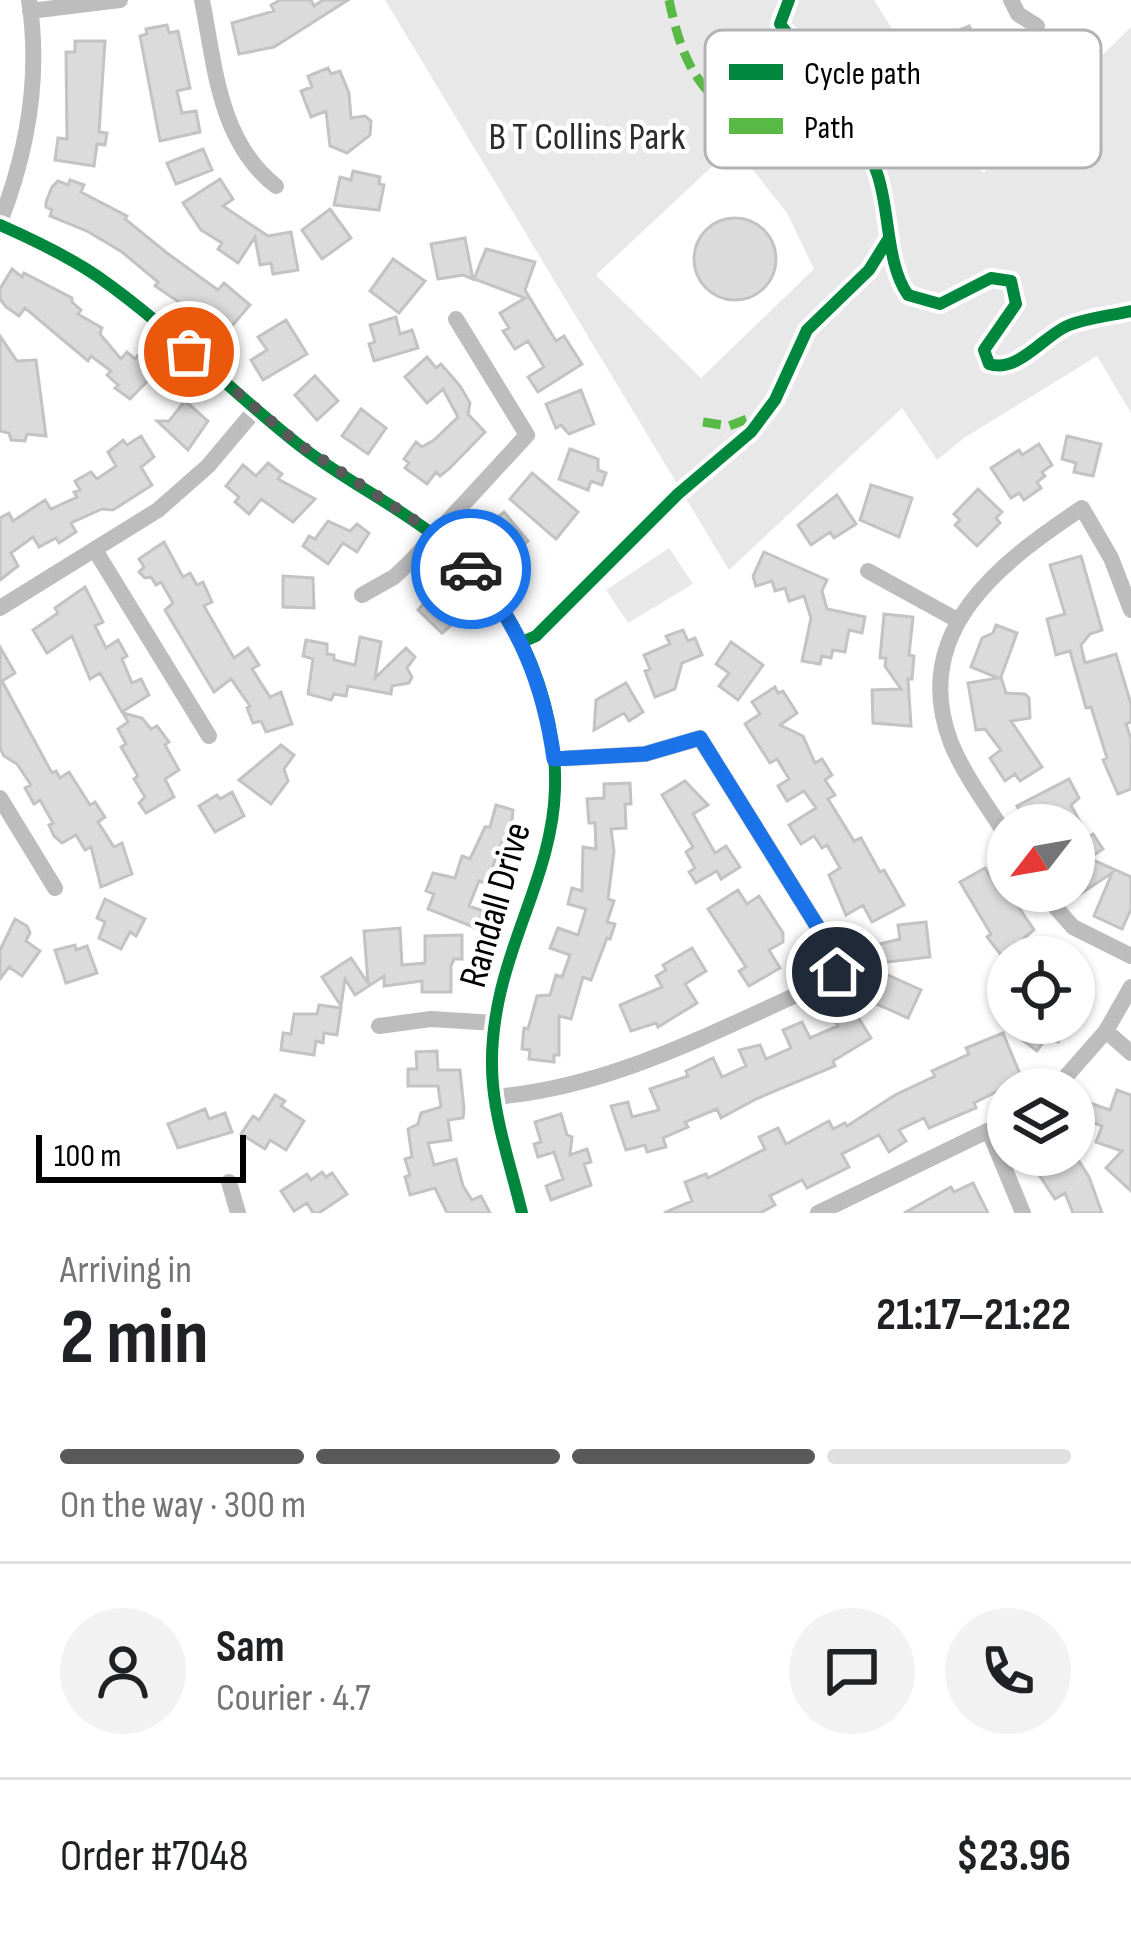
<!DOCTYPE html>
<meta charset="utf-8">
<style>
:root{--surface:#fff;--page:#f2f2f2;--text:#202124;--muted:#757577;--line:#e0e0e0;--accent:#595959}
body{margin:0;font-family:"Sofia Sans Condensed",sans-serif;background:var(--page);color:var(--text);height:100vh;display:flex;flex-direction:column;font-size:45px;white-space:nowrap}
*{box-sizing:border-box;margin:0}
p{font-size:39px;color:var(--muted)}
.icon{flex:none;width:66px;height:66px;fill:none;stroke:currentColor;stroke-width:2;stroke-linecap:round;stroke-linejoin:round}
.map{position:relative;height:1213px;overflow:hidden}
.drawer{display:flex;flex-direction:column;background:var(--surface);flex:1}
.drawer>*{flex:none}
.needle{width:78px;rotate:239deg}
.tools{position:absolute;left:987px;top:804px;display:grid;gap:24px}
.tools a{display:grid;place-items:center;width:108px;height:108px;border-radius:50%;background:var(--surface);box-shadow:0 3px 9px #0004;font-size:60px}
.scale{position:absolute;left:36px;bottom:30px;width:210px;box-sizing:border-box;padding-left:12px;border:6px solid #000;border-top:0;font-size:33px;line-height:42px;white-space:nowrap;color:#000;-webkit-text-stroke:9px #fff;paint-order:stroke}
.pin{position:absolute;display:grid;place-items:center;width:102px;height:102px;color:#fff;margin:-51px;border:6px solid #fff;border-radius:50%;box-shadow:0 3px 12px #0007}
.courier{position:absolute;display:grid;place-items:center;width:120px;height:120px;margin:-60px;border:9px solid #1a73e8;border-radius:50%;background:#fff;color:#222;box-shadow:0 3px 15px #0007}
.head em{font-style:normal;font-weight:700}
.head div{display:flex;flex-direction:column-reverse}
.head{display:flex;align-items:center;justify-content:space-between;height:204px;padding:0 60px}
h1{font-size:78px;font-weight:700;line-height:90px}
.bar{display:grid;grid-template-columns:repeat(4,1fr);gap:18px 12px;align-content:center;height:144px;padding:0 60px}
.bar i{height:15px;border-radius:9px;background:var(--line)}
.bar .active{background:var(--accent)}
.bar p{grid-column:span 4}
.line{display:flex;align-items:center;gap:30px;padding:0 60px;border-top:3px solid var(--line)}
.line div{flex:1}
.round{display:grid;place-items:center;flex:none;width:126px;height:126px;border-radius:63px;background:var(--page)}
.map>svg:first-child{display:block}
.green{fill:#e8e8e8;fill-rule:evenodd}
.building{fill:#dbdbdb;stroke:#c3c3c3;stroke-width:3}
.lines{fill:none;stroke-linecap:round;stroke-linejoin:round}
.minor{stroke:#bdbdbd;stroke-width:16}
.quiet{stroke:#58b947;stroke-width:9;stroke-dasharray:18 9;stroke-linecap:butt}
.cycleway-casing{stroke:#fff;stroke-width:20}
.cycleway{stroke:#00873e;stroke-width:12}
.done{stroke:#595959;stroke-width:12;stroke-dasharray:0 21.6}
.route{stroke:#1a73e8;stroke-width:15}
.labels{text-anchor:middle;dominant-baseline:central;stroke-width:9;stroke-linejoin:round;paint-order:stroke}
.park-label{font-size:39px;fill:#2c2c2c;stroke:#fff}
.street-label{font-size:39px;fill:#000;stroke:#fff}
.key{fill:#fff;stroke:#b2b2b2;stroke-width:3}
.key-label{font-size:33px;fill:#000}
</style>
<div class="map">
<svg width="1131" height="1213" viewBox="0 0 1131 1213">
<rect width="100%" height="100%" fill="#fff"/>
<path class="green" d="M385 0H874L983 173 1131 27V413L1097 356 964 438 937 460 902 408 729 570ZM734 146 787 213 814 269 701 378 596 275Z
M669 548 693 584 628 623 606 590Z"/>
<path class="building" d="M280 0H311L314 6 323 0H348L274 47 239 54 232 23 274 11 271 5Z
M167 25 169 33 178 31 190 88 177 91 182 113 196 111 200 132 160 141 140 36 147 34 146 29Z
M969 26 979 44 990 40 995 52 963 65 952 33Z
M75 41H105L99 132 107 133 105 145 97 144 94 166 55 160 58 138 67 139 66 52H75Z
M328 68 331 74 340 71 349 93 351 118 365 116 371 121 370 135 347 153 330 146 326 111 311 117 301 91 312 87 308 76Z
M203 149 212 170 176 184 167 163Z
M353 171 380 177 379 184 384 185 379 210 334 205 340 177 351 180Z
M220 179 233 199 223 206 268 236 291 232 298 270 273 274 271 263 260 265 255 237 238 263 218 249 222 243 201 230 183 203Z
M70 180 84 185 81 192 127 216 125 219 167 253 218 290 224 283 250 305 220 340 203 326 207 321 155 286 158 282 122 252 87 231 50 216 52 210 46 207V202L52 187 58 181 68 185Z
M330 209 351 238 322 259 302 230Z
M694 259a41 41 0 1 1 82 0a41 41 0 1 1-82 0Z
M465 238 473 279 463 275 438 279 431 244Z
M486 249 535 262 525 290 556 341 564 336 582 364 538 392 528 377 544 367 528 341 515 349 503 331 509 328 500 313 525 298 474 279Z
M393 259 425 281 399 313 370 291Z
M12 269 22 277 24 273 72 298V302L81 310 78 314 102 328 100 334 121 359 127 352 135 359 140 353 158 370 130 399 115 388 118 385 107 375 111 371 91 356 88 361 25 308 19 316 6 307 0 299V289Z
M396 317 400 334 412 330 418 348 374 361 369 344 375 342 370 325Z
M286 320 307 354 263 380 251 360 267 350 258 337Z
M0 336 17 361 36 360 46 436 27 434 25 441 11 440 9 433 0 431Z
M427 357 436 368 441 364 460 386 470 403 468 414 485 432 449 469 440 476 436 472 427 484 405 468 409 463 404 459 416 442 422 447 434 440 458 417 443 389 427 403 405 377Z
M315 376 338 401 317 420 295 395Z
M581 390 594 424 569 434 561 425 556 428 546 404Z
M185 401 208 421 188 450 157 421H169Z
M361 409 386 428 368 454 342 436Z
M141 436 154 457 141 467 152 485 113 510 102 509 71 523 76 532 59 543 56 538 39 547 33 537 11 553 18 566 0 580V518L9 513 13 521 45 500 51 509 77 497 74 492 80 490 75 481 91 472 97 479 116 466 108 452 123 440 127 445Z
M1067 436 1101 444 1093 476 1074 472 1076 463 1062 459Z
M1039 444 1052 465 1042 472 1045 476 1037 482 1041 488 1024 500 1019 493 1011 498 991 468 1019 450 1022 455Z
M570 449 598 459V470L606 473 602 485 591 481 588 490 559 479Z
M268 463 282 474 278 479 315 499 293 522 261 499 249 514 235 502 239 497 226 486 243 465 256 476Z
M532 473 578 512 556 539 510 499Z
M871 485 912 498 899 537 860 520Z
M978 489 1002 512 996 518 1000 523 977 546 955 525 960 520 954 514Z
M837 495 856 524 834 538 830 532 811 545 798 525Z
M504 512 528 541 502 563 478 534Z
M328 521 350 531 357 524 369 533 357 552 343 543 328 564 303 546 309 536 315 539Z
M164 542 183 577 190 573 197 585 203 582 212 602 204 606 234 658 248 648 259 665 252 669 270 697 281 692 292 724 266 732 261 721 253 723 247 708 250 706 231 679 214 692 165 610 173 603 161 582 156 585 151 577 145 578 139 572 144 567 139 559Z
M764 552 827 580 822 591 827 609 865 617 862 633 849 630 845 652 833 650 831 658 822 656 820 664 802 661 811 618 804 596 789 601 785 588 775 591 772 581 756 586 753 576Z
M1081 556 1102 630 1090 634 1081 645 1085 663 1116 654 1131 704V722L1126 724 1131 739V789L1118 794 1103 760 1107 758 1091 707 1086 708 1070 651 1056 655 1047 619 1065 614 1050 565Z
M283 576 313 578 314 608 283 607Z
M85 587 103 622 95 626 106 648 118 640 127 656 122 659 132 683 141 679 149 695 122 712 100 673 90 679 72 636 47 653 33 630 58 613 55 608Z
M437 590 467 612 442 633 418 610Z
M884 614 913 617 909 655 914 656 912 679H908L911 726 873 723 872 690 901 689 885 666 886 658H880Z
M996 625 1017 633 1001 677 1006 693 1025 694 1029 698 1030 718 1011 721 1042 767 1020 781 1015 774 1005 781 990 758 1001 750 985 729 976 730 968 683 998 678 971 667 982 638 993 633Z
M683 630 688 641 695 638 702 655 682 663 675 689 655 697 645 671 650 669 644 655 670 644 666 636Z
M360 637 381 642 375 678 406 648 415 657 407 668 412 677 409 683 392 686 391 694 348 686 346 696 334 694 331 700 308 694 313 659 303 656 306 640 327 644V654L334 655V660L355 665Z
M731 642 763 665 738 700 719 686 729 673 716 664Z
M0 647 15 673 2 681 52 773 56 771 60 778 69 772 90 805 95 802 105 817 98 822 114 847 122 843 132 874 101 887 91 847 85 850 76 835 62 843 54 836 49 825 53 823 40 800 34 804 25 788 31 785 17 764 4 756 0 748Z
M626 683 643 712 629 721 624 713 594 730 596 700Z
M775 687 778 693 783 691 797 713 780 725 803 736 815 763 822 759 832 775 825 780 835 795 828 799 854 841 861 838 880 872 884 870 904 905 872 922 863 905 846 915 829 875 840 868 827 845 822 848 814 836 801 844 789 825 816 808 804 791 787 801 778 786 789 779 777 759 770 763 745 724 760 714 752 702Z
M123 713 142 718 151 729 157 726 169 742 165 745 179 770 165 779 174 797 146 813 139 803 145 797 134 779 138 776 121 747 126 744 118 729 128 722Z
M281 745 294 755 284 769 288 781 271 804 239 780Z
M1069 779 1079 798 1071 805 1088 837 1093 834 1103 849 1089 858 1131 877V909L1122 929 1094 916 1112 873 1074 898V825H1027L1017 806Z
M685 781 708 805 693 814 715 853 726 846 740 867 721 879 717 871 696 883 689 872 695 868 686 852 693 847 662 795Z
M630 783 631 804H625L626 828 611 829 614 851 608 899 614 901 607 922 615 924 610 939 607 938 591 980 583 977 571 1019 559 1016V1055H554V1062L529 1059 530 1050 522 1049 524 1028 528 1029 537 996 550 995 556 975 562 977 570 955 550 948 558 928 578 935 586 909 568 904 572 888 582 891 583 847 596 849 595 823H589L587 799 604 798V784Z
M232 792 244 816 215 832 199 806 217 795 220 799Z
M496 805 513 810 511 831 518 833 514 845 502 842 492 869 510 875 505 890 479 881 469 906 483 911 476 928 428 909 434 894 426 891 433 873 455 878 462 856 470 859 485 827H490Z
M985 868 997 888 1003 884 1034 930 1024 938 1032 948 1020 957 1005 960 987 937 991 934 960 882Z
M738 890 747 904 759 896 783 933V942L769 950 780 968 749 986 739 971 746 967 708 909Z
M105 899 145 919 136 936 130 932 121 949 99 938 105 922 97 918Z
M15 919 27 926 30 933 26 941 40 951 22 976 9 967 0 979V950Z
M926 922 930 957 878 963 876 945 900 939 898 925Z
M400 928 402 965 425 963V936L462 935V959H454L451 966V992H422V981L384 986V976L355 995 345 979 341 1006 322 977 351 958 368 983 364 931Z
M75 945 76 950 87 946 97 973 66 983 55 950Z
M692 948 706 971 685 984 697 1003 658 1027 656 1023 631 1031 620 1005 662 987 656 976 666 970 663 965Z
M879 971 921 990 908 1018 861 997 870 977 880 982Z
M319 1005 341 1008 337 1035 324 1033 323 1043 316 1041 314 1055 281 1050 283 1033 291 1034 294 1014H317Z
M851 1006 871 1038 833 1061 835 1066 756 1099 721 1118 717 1109 685 1122 688 1127 663 1138 666 1147 647 1152 645 1145 626 1150 611 1106 628 1102 632 1117 659 1110 650 1089 688 1076 686 1071 713 1058 722 1077 746 1066 739 1050 760 1045 766 1059 791 1048 783 1030 802 1022 810 1038 838 1026 833 1018Z
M1015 1023H1062L1068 1028 1058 1042 1047 1037 1037 1051 1009 1030Z
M1003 1033 1022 1079 974 1103 976 1108 929 1128 924 1118 899 1130 906 1141 889 1152 879 1135 842 1154 849 1167 807 1188 802 1180 770 1196 775 1205 760 1213H664L692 1201 685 1182 706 1174 708 1178 765 1149 759 1137 778 1128 786 1144 829 1121 833 1129 845 1123 847 1126 895 1095 935 1076 932 1071 969 1054 966 1048Z
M437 1051 438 1070H460L464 1109 463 1118 448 1120 451 1140 428 1143 434 1165 456 1159 463 1186 472 1200 481 1196 490 1213H447L435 1188 410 1195 405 1177 410 1175 405 1159 412 1157 408 1129 418 1124 421 1113 441 1107 438 1086H408V1069H417L416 1052Z
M1117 1090 1131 1095V1191L1106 1168 1122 1151 1096 1142 1102 1126 1084 1119 1090 1103 1110 1110Z
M275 1095 285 1101 281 1106 304 1121 286 1150 270 1140 265 1149 241 1134 253 1116 259 1120Z
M205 1109 209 1119 225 1113 232 1132 178 1148 168 1124Z
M561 1114 567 1135 572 1137 570 1155 587 1149 591 1162 584 1164 591 1185 551 1200 546 1186 563 1179 554 1152 538 1157 534 1144 541 1142 535 1122Z
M1026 1155H1075L1089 1177 1102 1213H1073L1065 1193 1055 1199Z
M322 1172 326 1177 332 1173 347 1194 319 1213H313L307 1203 294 1211 281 1191 307 1174 311 1180Z
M973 1183 988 1213H904L951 1187 954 1192Z"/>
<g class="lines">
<path class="minor" d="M202 0C215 66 219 142 276 186
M1011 0 1018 14 1037 26
M30 11 120 0
M0 222C28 150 41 77 29 0
M0 225C34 240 66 255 97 276 169 326 230 391 299 445 362 494 436 522 487 586 531 643 557 717 555 789 553 861 517 922 501 990 479 1082 501 1127 522 1213
M95 550 209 736
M868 571 959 621
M362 595 394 577 411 561 527 435 456 319
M0 608 158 510 208 466 256 409
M0 798 55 888
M1008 838C989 808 965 777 951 743 908 631 1001 562 1082 508L1111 558 1131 610
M1041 891 1073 927 1131 956
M379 1026 431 1019 495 1023
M1106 1031 1131 1053
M1055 1089 1106 1031 1131 987
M493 1097C609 1088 711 1033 816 986L837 972 832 950 700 738 645 754 554 759
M989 1131 1023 1213
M229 1182 238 1213
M818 1213 1008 1121"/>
<path class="quiet" d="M669 0C681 56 694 87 742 122
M703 422 729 426 755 416"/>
<defs>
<path id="cycleway" d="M789 0 780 24C814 74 867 46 890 74 883 99 874 124 851 138 898 167 877 251 908 295L940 304 991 278 1011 281 1016 304 984 350 989 364C1017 373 1041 339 1065 327 1084 318 1110 316 1131 311
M0 225C34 240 66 255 97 276 169 326 230 391 299 445 362 494 436 522 487 586 531 643 557 717 555 789 553 861 517 922 501 990 479 1082 501 1127 522 1213
M522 642 536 636 678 494 751 432 775 400 807 330 869 270 889 238"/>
</defs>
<use href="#cycleway" class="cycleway-casing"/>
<use href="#cycleway" class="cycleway"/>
</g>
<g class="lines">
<path class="done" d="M189 352 297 443 434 533 471 569"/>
<path class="route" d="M471 569C520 624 544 687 554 759L645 754 700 738 832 950 837 972"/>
</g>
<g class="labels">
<g class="park-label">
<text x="587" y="137">B T Collins Park</text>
</g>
<g class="street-label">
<text transform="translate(496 905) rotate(-74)">Randall Drive</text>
</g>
</g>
<rect x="705" y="30" width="396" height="138" rx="18" class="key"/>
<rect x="729" y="64" width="54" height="16" fill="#00873e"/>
<rect x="729" y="118" width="54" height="16" fill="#58b947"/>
<g class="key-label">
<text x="804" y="84">Cycle path</text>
<text x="804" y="138">Path</text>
</g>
</svg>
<div class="tools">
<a><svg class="needle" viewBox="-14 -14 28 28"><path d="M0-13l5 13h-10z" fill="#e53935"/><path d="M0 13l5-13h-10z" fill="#757577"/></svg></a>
<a><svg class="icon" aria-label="locate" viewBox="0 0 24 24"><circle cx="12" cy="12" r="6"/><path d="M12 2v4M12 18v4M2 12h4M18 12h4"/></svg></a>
<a><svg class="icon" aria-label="layers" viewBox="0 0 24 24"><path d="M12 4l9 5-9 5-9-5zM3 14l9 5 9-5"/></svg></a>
</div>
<div class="scale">100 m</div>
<div class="pin" style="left:189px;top:352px;background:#ea580c"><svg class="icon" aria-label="bag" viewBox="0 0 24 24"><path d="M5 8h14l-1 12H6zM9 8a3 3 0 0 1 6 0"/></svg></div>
<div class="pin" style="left:837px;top:972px;background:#1f2937"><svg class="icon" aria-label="home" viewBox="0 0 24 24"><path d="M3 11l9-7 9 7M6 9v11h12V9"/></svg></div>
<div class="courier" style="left:471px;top:569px"><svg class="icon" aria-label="car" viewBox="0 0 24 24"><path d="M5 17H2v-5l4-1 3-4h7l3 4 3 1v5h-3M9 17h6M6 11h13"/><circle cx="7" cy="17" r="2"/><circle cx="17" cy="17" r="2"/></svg></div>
</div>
<section class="drawer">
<div class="head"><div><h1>2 min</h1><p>Arriving in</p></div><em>21:17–21:22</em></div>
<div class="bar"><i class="active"></i><i class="active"></i><i class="active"></i><i></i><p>On the way · 300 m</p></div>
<div class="line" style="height:216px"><a class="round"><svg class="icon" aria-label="person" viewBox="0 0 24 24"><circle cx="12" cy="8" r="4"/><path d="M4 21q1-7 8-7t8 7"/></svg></a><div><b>Sam</b><p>Courier · 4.7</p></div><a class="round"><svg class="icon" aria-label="chat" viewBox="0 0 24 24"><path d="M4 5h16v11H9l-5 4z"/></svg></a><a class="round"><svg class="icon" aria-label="phone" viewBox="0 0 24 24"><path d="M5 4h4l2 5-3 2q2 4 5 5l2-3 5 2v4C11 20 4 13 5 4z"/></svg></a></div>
<div class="line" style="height:156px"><div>Order #7048</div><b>$23.96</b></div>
</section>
